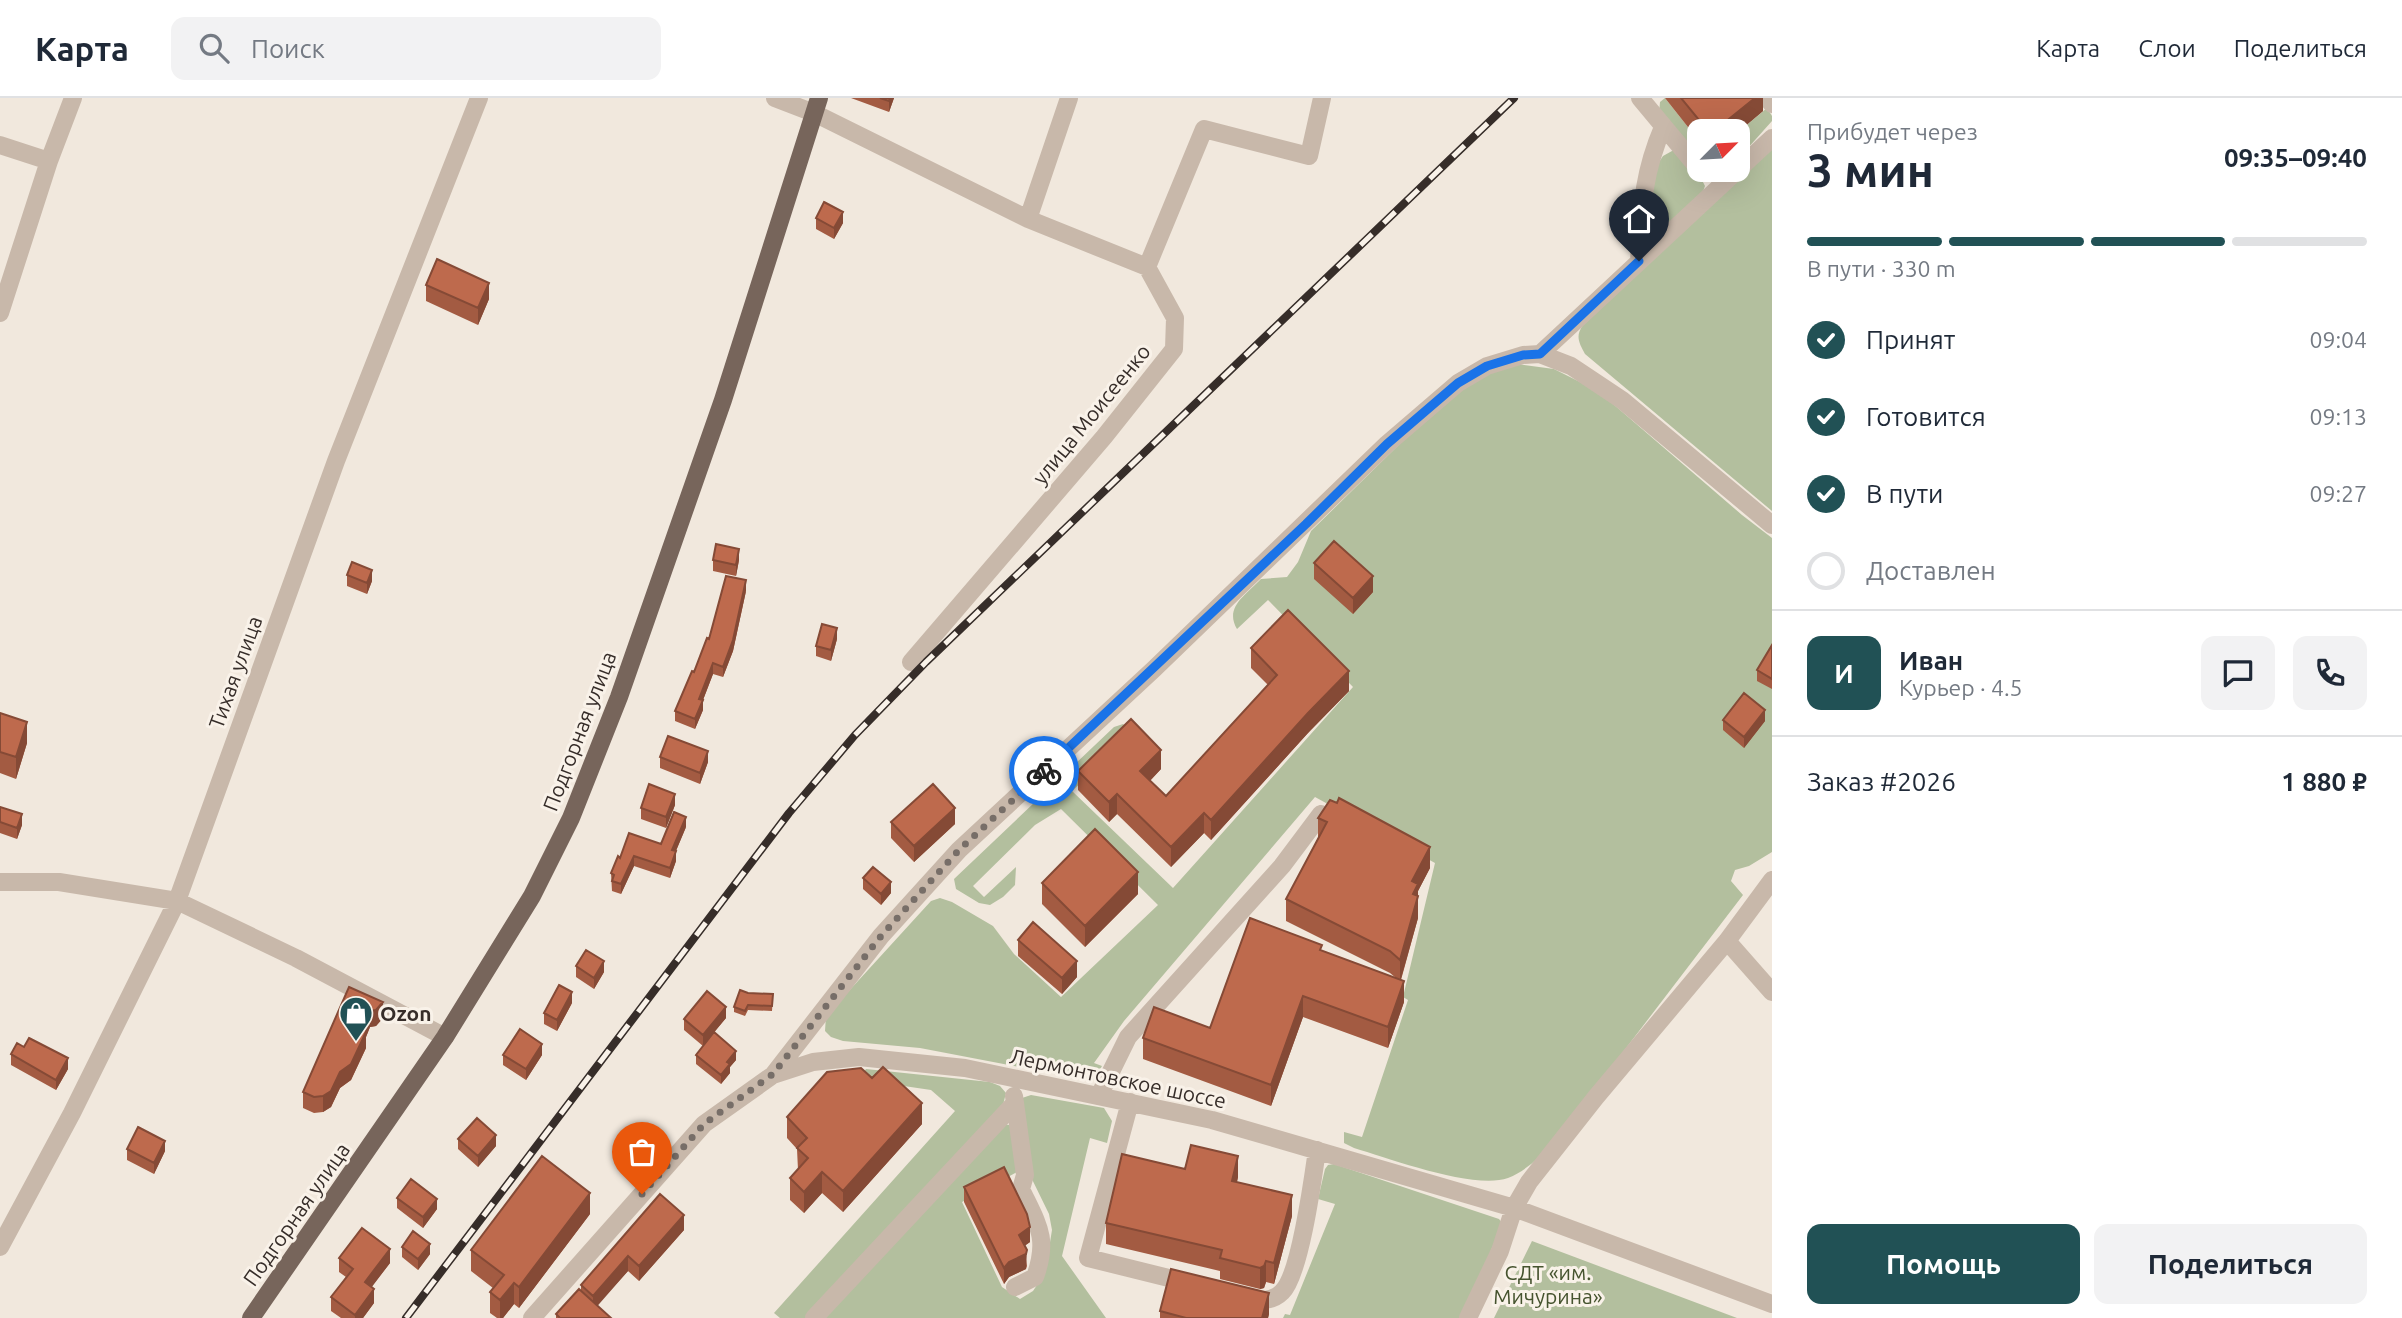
<!DOCTYPE html>
<html lang="ru">
<meta charset="utf-8">
<style>
:root{--surface:#fff;--page:#f2f2f3;--text:#1f2937;--muted:#747a83;--line:#e0e1e3;--accent:#215155}
body{margin:0;font-family:Ubuntu,sans-serif;background:var(--page);color:var(--text);height:100vh;display:flex;flex-direction:column;font-size:26px;white-space:nowrap}
*{box-sizing:border-box;margin:0}
p{font-size:23px;color:var(--muted)}
.icon{flex:none;width:38px;height:38px;fill:none;stroke:currentColor;stroke-width:2;stroke-linecap:round;stroke-linejoin:round}
.map{position:relative;flex:1;overflow:hidden}
.sheet{display:flex;flex-direction:column;background:var(--surface);width:630px}
.sheet>*{flex:none}
.needle{width:46px;rotate:66deg}
.fabs{position:absolute;left:1687px;top:21px;display:grid;gap:14px}
.fabs a{display:grid;place-items:center;width:63px;height:63px;border-radius:14px;background:var(--surface);box-shadow:0 7px 28px #0002;font-size:35px}
.pin{position:absolute;display:grid;place-items:center;width:60px;height:60px;color:#fff;margin:-72px -30px;border-radius:50% 50% 50% 0;rotate:-45deg;box-shadow:0 0 7px #0007}
.pin .icon{rotate:45deg}
.courier{position:absolute;display:grid;place-items:center;width:70px;height:70px;margin:-35px;border:5px solid #1a73e8;border-radius:50%;background:#fff;color:#222;box-shadow:0 2px 9px #0007}
.headline em{font-style:normal;font-weight:700}
.headline div{display:flex;flex-direction:column-reverse}
.headline{display:flex;align-items:center;justify-content:space-between;height:119px;padding:0 35px}
h1{font-size:46px;font-weight:700;line-height:52px}
.bar{display:grid;grid-template-columns:repeat(4,1fr);gap:10px 7px;align-content:center;height:84px;padding:0 35px}
.bar i{height:9px;border-radius:5px;background:var(--line)}
.bar .on{background:var(--accent)}
.bar p{grid-column:span 4}
.line{display:flex;align-items:center;gap:18px;padding:0 35px;border-top:2px solid var(--line)}
.line div{flex:1}
.round{display:grid;place-items:center;flex:none;width:74px;height:74px;border-radius:14px;background:var(--page)}
ol{padding:0 35px;list-style:none}
li{display:flex;align-items:center;gap:21px;height:77px}
li p{margin-inline-start:auto}
li .icon{padding:7px;border-radius:50%;background:var(--accent);color:#fff;stroke-width:4}
li:last-child{color:var(--muted)}
li i{width:38px;height:38px;border:4px solid var(--line);border-radius:50%}
.action{display:flex;gap:14px;margin-top:auto;padding:14px 35px}
.action a{flex:1;height:80px;border-radius:14px;background:var(--accent);color:#fff;font-size:28px;font-weight:700;line-height:80px;text-align:center}
.action a+a{background:var(--page);color:var(--text)}
header{display:flex;align-items:center;gap:42px;box-sizing:border-box;height:98px;padding:0 35px;background:var(--surface);border-bottom:2px solid var(--line)}
header strong{font-size:33px}
nav{display:flex;gap:38px;margin-inline-start:auto;font-size:24px}
.search{width:490px;height:63px;background:var(--page);display:flex;align-items:center;gap:18px;box-sizing:border-box;padding:0 24px;border-radius:14px;color:var(--muted);font-size:26px}
main{display:flex;flex:1;min-height:0}
.map>svg:first-child{display:block}
.green{fill:#b3bf9e}
.lines{fill:none;stroke-linecap:round;stroke-linejoin:round}
.minor{stroke:#c8b8aa;stroke-width:18}
.major{stroke:#77655b;stroke-width:18}
.rail-casing{stroke:#362d29;stroke-width:8}
.rail{stroke:#f9f2e9;stroke-width:5;stroke-dasharray:16;stroke-linecap:butt}
.wall{fill:#a35b42}
.shaded-wall{fill:#854a36}
.building{fill:#be6a4d;stroke:#854a36;stroke-width:2}
.done{stroke:#776e68;stroke-width:7;stroke-dasharray:0 12.6}
.route{stroke:#1a73e8;stroke-width:9}
.labels{text-anchor:middle;dominant-baseline:central;stroke-width:6;stroke-linejoin:round;paint-order:stroke}
.street-label{font-size:21px;fill:#362d29;stroke:#f9f2e9}
.poi-label{font-size:21px;font-weight:bold;fill:#362d29;stroke:#f9f2e9;text-anchor:start}
.park-label{font-size:21px;fill:#45532e;stroke:#f9f2e9}
</style>
<header>
<strong>Карта</strong>
<div class="search"><svg class="icon" aria-label="search" viewBox="0 0 24 24"><circle cx="10" cy="10" r="6"/><path d="M15 15l6 6"/></svg>Поиск</div>
<nav><a>Карта</a><a>Слои</a><a>Поделиться</a></nav>
</header>
<main>
<div class="map">
<svg width="1772" height="1220" viewBox="0 0 1772 1220">
<rect width="100%" height="100%" fill="#f1e8dd"/>
<path class="green" d="M1665 0 1699 43V60L1659 16 1660 4Z
M1767 10 1772 18V23L1738 61V34Z
M1772 48V413L1585 256C1579 245 1575 238 1583 227Z
M1672 53H1677L1700 78 1705 88 1701 99 1645 151 1653 73 1663 58Z
M1517 266 1554 271 1598 293 1742 417 1772 440V754L1749 768 1735 772 1731 783 1743 797 1552 1047C1539 1059 1526 1073 1508 1080 1474 1092 1391 1061 1354 1050L1344 1045V1034L1362 1039 1408 902 1403 899 1435 765 1315 699 1124 923 1094 965 1102 968 1093 983 920 950 843 943 831 939 825 933 826 918 931 803 940 800 952 804 993 828 1014 856 1061 899 1158 807 1061 711 1035 727 973 788 984 799 1016 769 1015 787 1003 799 990 807 979 805 956 791 954 781 1114 629 1123 626 1135 635 1072 693 1173 790 1353 589 1268 502 1237 531C1224 509 1246 497 1261 481L1287 479 1298 464 1311 433 1417 329 1456 296 1490 275Z
M866 971 990 984 1000 988 1006 995 1002 1011 807 1220H780L774 1215 955 1013 931 992 870 983 863 975Z
M1031 997 1104 1010 1112 1023 1107 1045 1090 1040 1062 1158 1106 1220H822L1004 1026 1014 1028 1017 1074 962 1104 1002 1189 1020 1201 1033 1193 1045 1175 1052 1132 1049 1116 1027 1071 1022 1000Z
M1334 1066 1499 1121 1502 1125 1464 1220H1283L1285 1216 1290 1217 1335 1106 1318 1101 1325 1071 1328 1067Z
M1532 1143 1737 1220H1494Z"/>
<g class="lines">
<path class="minor" d="M775 0 814 15 1028 121 1147 169 1175 220 1174 251 1104 339 911 564
M1640 0 1699 71
M1767 0 1772 6
M0 47 49 63
M1028 121 1069 0
M1639 163C1642 111 1642 78 1663 29
M1147 169 1204 31 1309 58 1322 0
M0 215 49 63 73 0
M1540 256 1772 40
M0 784H59L177 803 296 860 445 939
M1727 843 1772 894
M773 977 881 838 959 752 1154 571 1387 346 1458 285 1487 268 1523 257 1540 256 1571 268 1622 302 1772 427
M1014 998 1025 1077 1021 1091C1038 1127 1049 1140 1035 1179L1015 1189
M1099 998 1128 939 1282 768 1321 716
M1130 1004 1088 1160 1189 1185
M0 1149 72 1015 177 803 336 363 479 0
M1247 1200C1260 1203 1272 1204 1282 1194 1300 1177 1313 1080 1317 1052
M532 1220 704 1026 773 977 813 964 859 959 965 970 1212 1022 1514 1110 1772 1206
M814 1220 1015 1005
M1468 1220 1500 1153 1514 1110 1529 1084 1596 999 1727 843 1772 782"/>
<path class="major" d="M251 1220 445 939 532 798 571 720 619 599 723 302 819 0"/>
<defs>
<path id="rail" d="M406 1220 789 715 855 637 926 564 1514 0"/>
</defs>
<use href="#rail" class="rail-casing"/>
<use href="#rail" class="rail"/>
</g>
<path class="wall" d="M851 0H894L889 14Z
M1665 0H1763V13L1738 34 1699 33V43Z
M816 120 843 125 834 141 816 131Z
M426 187 489 201 478 227 426 203Z
M713 462H739L736 478 713 473Z
M1314 465 1373 494 1353 516 1314 481Z
M347 477 372 483 367 496 347 488Z
M746 493 733 553 723 579 713 576 703 602V612L695 631 675 623V613L694 574 709 541Z
M837 541 831 563 816 558V548Z
M1772 547V591L1757 583V572Z
M1251 550 1349 593 1308 635 1211 742 1204 735 1171 769 1117 716 1109 724 1078 692V673L1161 671 1150 683 1166 698 1268 587 1251 570Z
M0 615 27 645 16 681 0 675Z
M1723 622 1765 623 1744 650 1723 632Z
M660 659 708 664 700 686 660 670Z
M675 707 666 730 641 721V710Z
M0 709 22 727 17 741 0 735Z
M1318 720 1430 770 1418 793V820L1401 882 1404 904 1388 950 1303 919 1271 1008 1143 961V940L1210 930 1322 853 1396 880 1390 875 1286 823V801L1318 740Z
M891 724 955 726 914 764 891 740Z
M686 729 676 753V763L670 780 634 768 621 796 612 793 611 775 620 760 661 746Z
M863 780 891 795 881 807 863 791Z
M1042 785 1138 796 1085 849 1042 806Z
M1018 842 1077 879 1062 896 1018 858Z
M576 868 604 874 594 891 576 879Z
M349 889 383 920 376 928 370 929 366 939V950L351 982 340 990 331 1009 323 1014 314 1015 303 1010V994Z
M748 895 773 896 772 913 748 912 745 918 734 914V909Z
M572 905 557 933 544 926V915Z
M726 920 714 934 736 962 730 969V975L721 986 696 966V957L703 948 684 932V921Z
M11 956 68 971 56 992 11 967Z
M503 957H542L526 982 503 967Z
M787 1019 922 1026 843 1114 822 1095 804 1115 790 1102V1080L798 1072 797 1051 787 1040Z
M458 1041 496 1048 478 1069 458 1051Z
M127 1051 165 1053 154 1076 127 1062Z
M1185 1071 1238 1079 1237 1084 1292 1118 1274 1186 1266 1184 1264 1190 1260 1191 1220 1181V1173L1106 1146V1125Z
M964 1089 1030 1144 1024 1148 1027 1168 1026 1171 1009 1179 1004 1186 964 1104Z
M660 1096 684 1132 639 1183 628 1173 597 1207 611 1220H556V1216L581 1192V1187Z
M397 1100 437 1111 423 1130 397 1110Z
M590 1116 519 1210 514 1206 503 1220H497L490 1215V1194L493 1190 471 1173V1152Z
M402 1149 430 1156 418 1172 402 1159Z
M339 1160 390 1165 371 1189 374 1205 363 1220H341L331 1213V1199L346 1179 339 1174Z
M1160 1213 1269 1216 1268 1220H1160Z"/>
<path class="shaded-wall" d="M890 0H894L889 14V3Z
M1755 0H1763V13L1738 34 1714 33Z
M843 114V125L834 141V130Z
M489 185V201L478 227V210Z
M739 451V462L736 478V467Z
M372 472V483L367 496V485Z
M1373 478V494L1353 516V500Z
M746 482V493L733 553 723 579V569Z
M837 530V541L831 563V552Z
M713 565V576L703 602V612L695 631V621L699 601Z
M1349 573V593L1308 635 1211 742V722L1308 615Z
M1765 612V623L1744 650V639Z
M27 624V645L16 681V659Z
M1161 652V671L1140 693V673Z
M708 653V664L700 686V675Z
M675 696V707L666 730V719Z
M1117 696V716L1109 724V704Z
M955 710V726L914 764V748Z
M1204 715V735L1171 769V749Z
M22 716V727L17 741V730Z
M686 719V729L672 762V752Z
M1430 749V770L1418 793V820L1400 884V862L1412 783Z
M676 753V763L670 780V770Z
M634 758V768L621 796V786Z
M1138 774V796L1085 849V828Z
M891 784V795L881 807V796Z
M604 863V874L594 891V880Z
M1077 863V879L1062 896V880Z
M1404 883V904L1388 950V929Z
M572 894V905L557 933V922Z
M1303 898V919L1271 1008V987Z
M383 904V920L376 928 370 929 366 939V950L351 982 340 990 331 1009 323 1014V998L340 974 366 925 370 913Z
M726 909V920L703 948V937Z
M542 946V957L526 982V971Z
M736 953V962L730 969V975L721 986V977L727 964Z
M68 960V971L56 992V982Z
M922 1005V1026L843 1114V1093Z
M496 1037V1048L478 1069V1058Z
M165 1043V1053L154 1076V1065Z
M1238 1058V1079L1232 1104V1083Z
M822 1074V1095L804 1115V1094Z
M590 1095V1116L519 1210V1189Z
M1292 1097V1118L1274 1186V1165Z
M437 1101V1111L423 1130V1119Z
M684 1117V1132L639 1183V1168Z
M1030 1129V1144L1019 1152V1137Z
M430 1146V1156L418 1172V1161Z
M390 1151V1165L365 1198V1184Z
M1027 1152 1026 1171 1009 1179 1004 1186V1170L1009 1164Z
M628 1158V1173L593 1213V1198Z
M1266 1163V1184L1264 1190 1260 1191V1170Z
M514 1185V1206L503 1220H500V1202Z
M374 1191V1205L363 1220H355V1217Z
M1269 1195V1216L1268 1220H1262Z"/>
<path class="building" d="M880 0H890L889 3Z
M1681 0H1755L1714 33H1708Z
M824 104 843 114 834 130 816 120Z
M437 161 489 185 478 210 426 187Z
M1334 443 1373 478 1353 500 1314 465Z
M716 446 739 451 736 467 713 462Z
M352 464 372 472 367 485 347 477Z
M726 478 746 482 733 542 723 569 713 565 699 601 703 602 695 621 675 613 692 573 694 574 707 540 709 541Z
M1288 512 1349 573 1308 615 1211 722 1204 715 1171 749 1117 696 1109 704 1078 673 1131 621 1161 652 1140 673 1166 698 1277 577 1251 550Z
M822 526 837 530 831 552 816 548Z
M1772 547V581L1757 572Z
M1744 595 1765 612 1744 639 1723 622Z
M0 615 27 624 16 659 0 654Z
M668 638 708 653 700 675 660 659Z
M649 686 675 696 666 719 641 710Z
M933 686 955 710 914 748 891 724Z
M1339 700 1430 749 1412 783 1418 786 1413 796 1418 798 1400 862 1390 853 1286 801 1327 724 1318 720 1330 702 1337 705Z
M0 709 22 716 17 730 0 724Z
M674 714 686 719 672 752 676 753 670 770 634 758 621 786 612 783 614 777 611 775 618 758 620 760 629 735 661 746Z
M1095 731 1138 774 1085 828 1042 785Z
M873 769 891 784 881 796 863 780Z
M1250 820 1322 847 1320 852 1404 883 1388 929 1303 898 1271 987 1143 940 1154 909 1210 930Z
M1033 824 1077 863 1062 880 1018 842Z
M586 852 604 863 594 880 576 868Z
M559 887 572 894 557 922 544 915Z
M349 889 383 904 376 912 370 913 366 925V934L351 966 340 974 331 993 323 998 314 999 303 994Z
M740 892 748 895 773 896 772 908 748 907 745 913 734 909Z
M707 893 726 909 703 937 684 921Z
M520 931 542 946 526 971 503 957Z
M714 934 736 953 727 964 730 966 721 977 696 957Z
M29 940 68 960 56 982 11 956 17 945 24 949Z
M883 969 922 1005 843 1093 822 1074 804 1094 790 1080 808 1060 797 1050 807 1040 787 1019 827 974 861 970 872 980Z
M477 1020 496 1037 478 1058 458 1041Z
M138 1029 165 1043 154 1065 127 1051Z
M1191 1047 1238 1058 1232 1083 1292 1097 1274 1165 1266 1163 1264 1168 1260 1170 1220 1160 1222 1152 1106 1125 1122 1056 1185 1071Z
M542 1058 590 1095 519 1189 514 1185 500 1202 490 1194 504 1177 471 1152Z
M1004 1069 1027 1116 1030 1129 1019 1137 1027 1152 1026 1156 1009 1164 1004 1170 964 1089Z
M411 1081 437 1101 423 1119 397 1100Z
M660 1096 684 1117 639 1168 628 1158 593 1198 581 1187Z
M362 1130 390 1151 365 1184 374 1191 355 1217 331 1199 353 1171 339 1160Z
M413 1133 430 1146 418 1161 402 1149Z
M1171 1171 1269 1195 1262 1220H1186L1160 1213Z
M579 1191 611 1220H560L556 1216Z"/>
<g class="lines">
<path class="done" d="M642 1096 704 1026 773 976 881 838 959 752 1044 673"/>
<path class="route" d="M1044 673 1306 426 1387 346 1458 285 1487 268 1523 257 1540 256 1639 163"/>
</g>
<defs>
<symbol id="shop-pin" viewBox="-11 -11 22 30"><path d="M0 17L-7.5 6A9.5 9.5 0 1 1 7.5 6Z" fill="#215155" stroke="#f9f2e9"/><path d="M-5-2.5h2.3a2.7 3.5 0 0 1 5.4 0H5L5.5 6h-11ZM-1.5-2.5h3a1.5 2.3 0 0 0-3 0Z" fill="#fff"/></symbol>
</defs>
<g fill-rule="evenodd">
<use href="#shop-pin" x="337" y="896" width="38" height="52"/>
</g>
<g class="labels">
<g class="street-label">
<text transform="translate(1091 316) rotate(-51)">улица Моисеенко</text>
<text transform="translate(235 574) rotate(-70)">Тихая улица</text>
<text transform="translate(579 633) rotate(-69)">Подгорная улица</text>
<text transform="translate(1118 980) rotate(12)">Лермонтовское шоссе</text>
<text transform="translate(296 1116) rotate(-55)">Подгорная улица</text>
</g>
<g class="poi-label">
<text x="380" y="915">Ozon</text>
</g>
<g class="park-label">
<text x="1548" y="1174">СДТ «им.<tspan x="1548" dy="24">Мичурина»</tspan></text>
</g>
</g>
</svg>
<div class="fabs">
<a><svg class="needle" viewBox="-14 -14 28 28"><path d="M0-13l5 13h-10z" fill="#e53935"/><path d="M0 13l5-13h-10z" fill="#747a83"/></svg></a>
</div>
<div class="pin" style="left:642px;top:1096px;background:#ea580c"><svg class="icon" aria-label="bag" viewBox="0 0 24 24"><path d="M5 8h14l-1 12H6zM9 8a3 3 0 0 1 6 0"/></svg></div>
<div class="pin" style="left:1639px;top:163px;background:#1f2937"><svg class="icon" aria-label="home" viewBox="0 0 24 24"><path d="M3 11l9-7 9 7M6 9v11h12V9"/></svg></div>
<div class="courier" style="left:1044px;top:673px"><svg class="icon" aria-label="bike" viewBox="0 0 24 24"><circle cx="6" cy="16" r="4"/><circle cx="18" cy="16" r="4"/><path d="M6 16l4-8h5l3 8M10 8l3 8H6M13 5h3"/></svg></div>
</div>
<section class="sheet">
<div class="headline"><div><h1>3 мин</h1><p>Прибудет через</p></div><em>09:35–09:40</em></div>
<div class="bar"><i class="on"></i><i class="on"></i><i class="on"></i><i></i><p>В пути · 330 m</p></div>
<ol>
<li><svg class="icon" aria-label="check" viewBox="0 0 24 24"><path d="M5 12l5 5 9-10"/></svg>Принят<p>09:04</p></li>
<li><svg class="icon" aria-label="check" viewBox="0 0 24 24"><path d="M5 12l5 5 9-10"/></svg>Готовится<p>09:13</p></li>
<li><svg class="icon" aria-label="check" viewBox="0 0 24 24"><path d="M5 12l5 5 9-10"/></svg>В пути<p>09:27</p></li>
<li><i></i>Доставлен</li>
</ol>
<div class="line" style="height:126px"><b class="round" style="background:var(--accent);color:#fff">И</b><div><b>Иван</b><p>Курьер · 4.5</p></div><a class="round"><svg class="icon" aria-label="chat" viewBox="0 0 24 24"><path d="M4 5h16v11H9l-5 4z"/></svg></a><a class="round"><svg class="icon" aria-label="phone" viewBox="0 0 24 24"><path d="M5 4h4l2 5-3 2q2 4 5 5l2-3 5 2v4C11 20 4 13 5 4z"/></svg></a></div>
<div class="line" style="height:91px"><div>Заказ #2026</div><b>1 880 ₽</b></div>
<div class="action"><a>Помощь</a><a>Поделиться</a></div>
</section>
</main>
